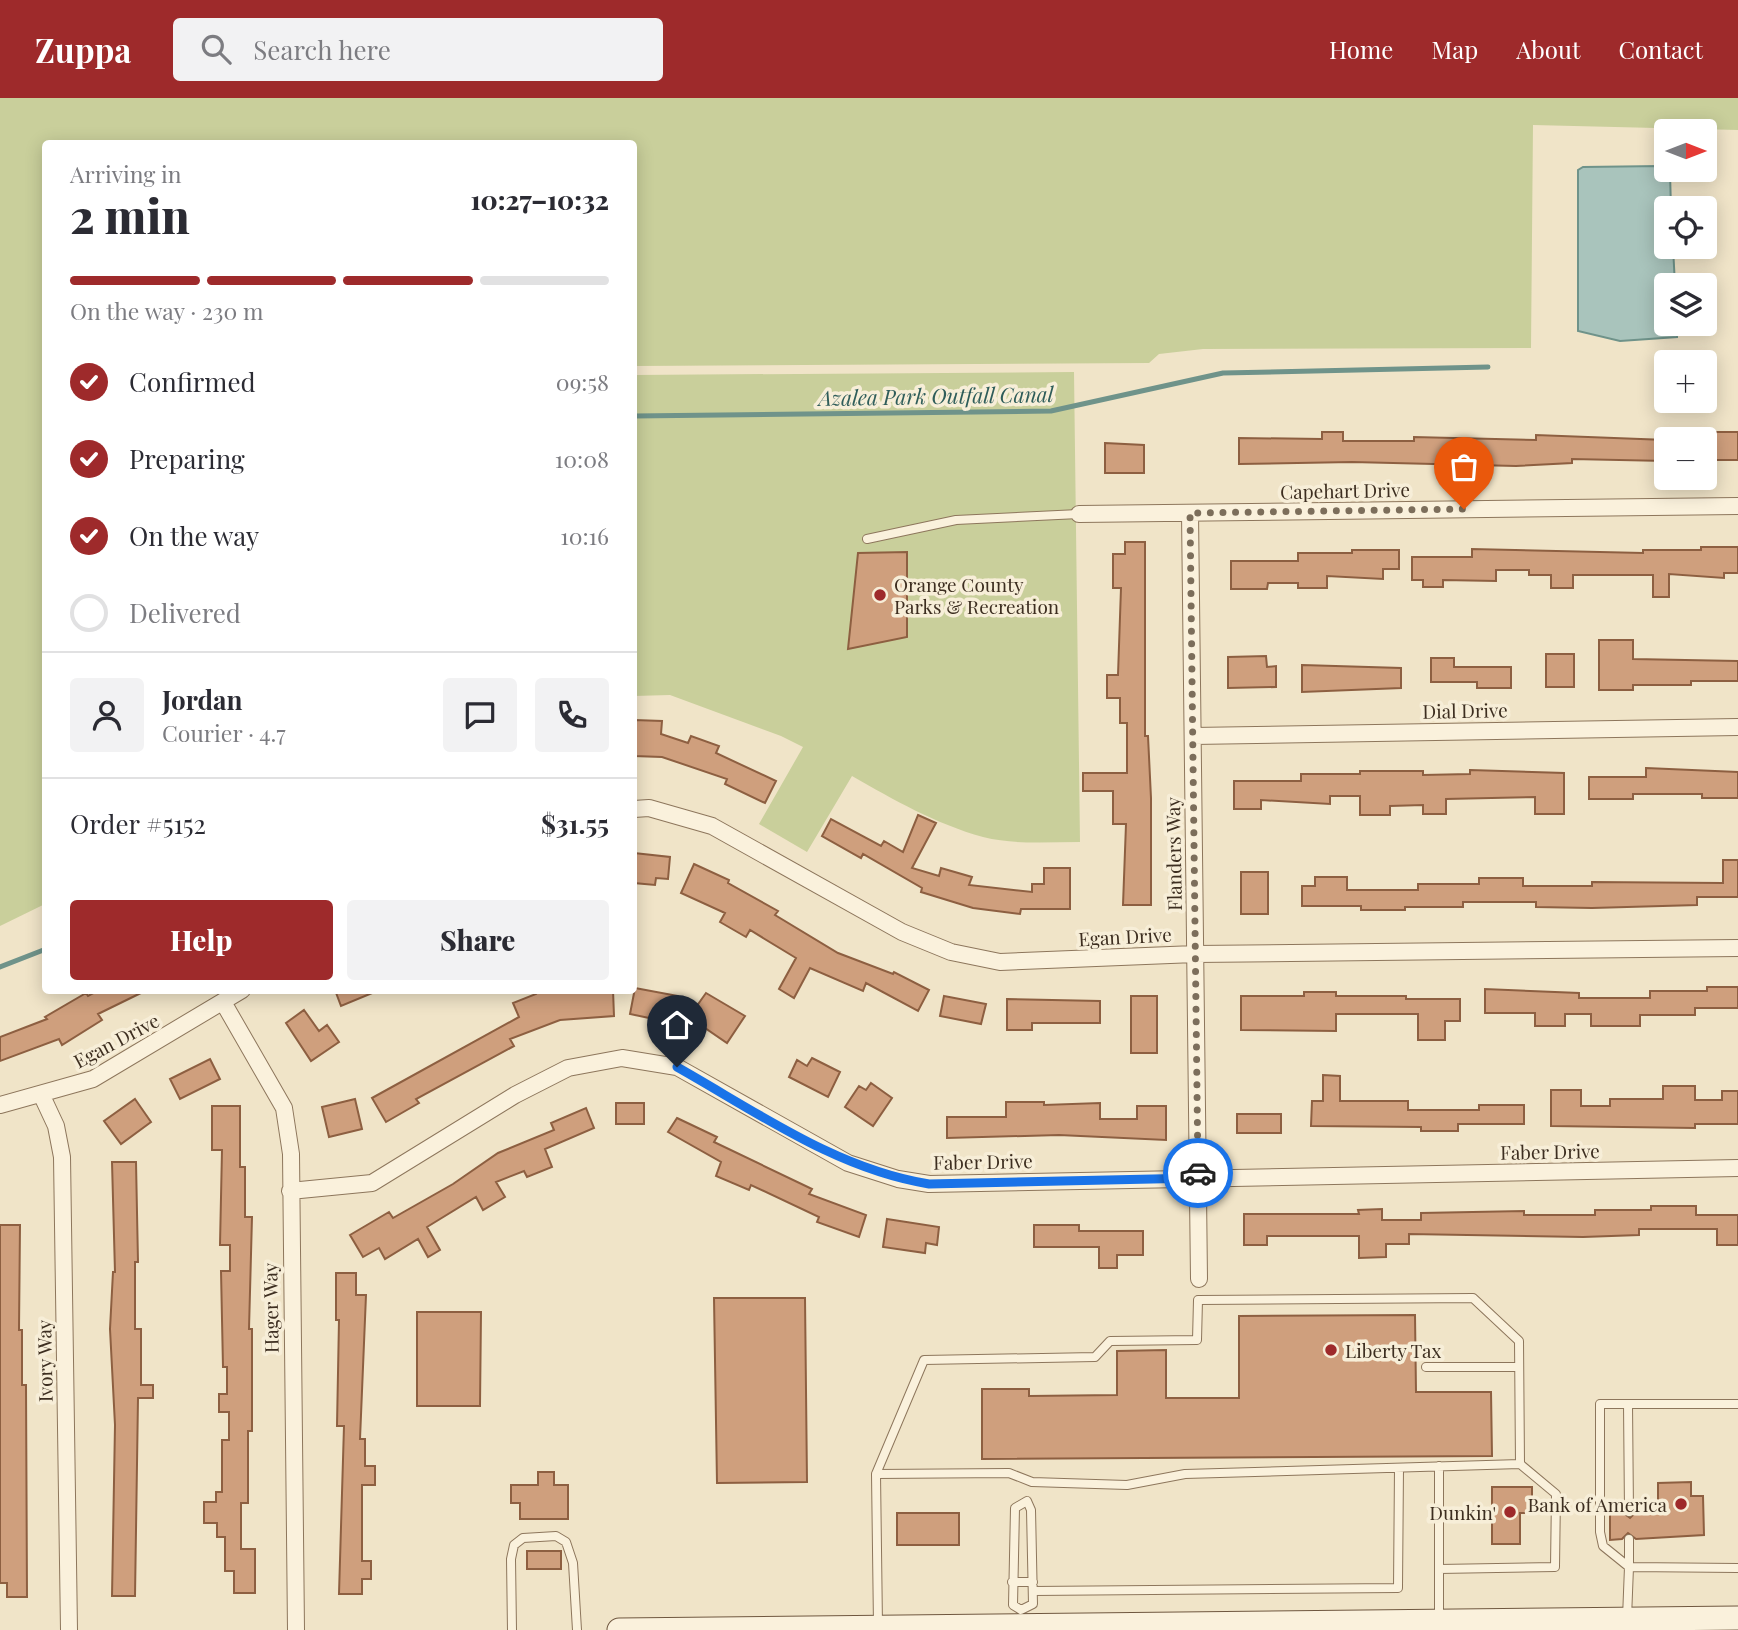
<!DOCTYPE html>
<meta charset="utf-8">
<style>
:root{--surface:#fff;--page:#f2f2f3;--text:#2b2b33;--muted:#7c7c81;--line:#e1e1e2;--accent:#9e2a2b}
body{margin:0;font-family:"Playfair Display",serif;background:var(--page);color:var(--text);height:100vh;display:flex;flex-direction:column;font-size:26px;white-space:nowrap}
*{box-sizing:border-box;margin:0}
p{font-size:23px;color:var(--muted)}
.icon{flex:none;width:38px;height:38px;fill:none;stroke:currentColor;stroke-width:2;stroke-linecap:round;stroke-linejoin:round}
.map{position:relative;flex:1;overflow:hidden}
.sheet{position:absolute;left:42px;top:42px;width:595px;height:854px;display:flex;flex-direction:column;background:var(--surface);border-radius:7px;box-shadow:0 4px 18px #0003}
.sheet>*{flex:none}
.needle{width:46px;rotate:90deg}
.controls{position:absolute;left:1654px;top:21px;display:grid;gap:14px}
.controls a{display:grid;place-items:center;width:63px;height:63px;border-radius:7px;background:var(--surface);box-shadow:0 4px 18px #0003;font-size:35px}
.pin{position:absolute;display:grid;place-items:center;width:60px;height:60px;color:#fff;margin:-72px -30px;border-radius:50% 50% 50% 0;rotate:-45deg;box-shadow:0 0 7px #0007}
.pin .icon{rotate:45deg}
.courier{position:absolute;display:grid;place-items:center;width:70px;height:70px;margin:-35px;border:5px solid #1a73e8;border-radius:50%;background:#fff;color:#222;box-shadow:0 2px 9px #0007}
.overview em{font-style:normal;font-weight:800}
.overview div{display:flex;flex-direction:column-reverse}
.overview{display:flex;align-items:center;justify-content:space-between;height:119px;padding:0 28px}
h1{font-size:46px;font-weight:800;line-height:52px}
.bar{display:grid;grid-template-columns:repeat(4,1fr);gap:10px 7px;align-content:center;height:84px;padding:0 28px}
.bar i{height:9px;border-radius:5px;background:var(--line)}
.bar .active{background:var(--accent)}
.bar p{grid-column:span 4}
.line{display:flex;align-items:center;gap:18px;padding:0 28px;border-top:2px solid var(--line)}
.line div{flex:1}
.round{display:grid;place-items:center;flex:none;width:74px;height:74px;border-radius:7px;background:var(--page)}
ol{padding:0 28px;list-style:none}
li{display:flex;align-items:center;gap:21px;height:77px}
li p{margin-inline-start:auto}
li .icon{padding:7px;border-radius:50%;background:var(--accent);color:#fff;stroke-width:4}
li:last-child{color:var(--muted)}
li i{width:38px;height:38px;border:4px solid var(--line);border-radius:50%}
.cta{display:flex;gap:14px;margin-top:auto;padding:14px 28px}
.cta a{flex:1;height:80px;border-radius:7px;background:var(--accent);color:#fff;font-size:28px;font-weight:800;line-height:80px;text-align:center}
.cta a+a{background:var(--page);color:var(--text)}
header{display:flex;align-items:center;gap:42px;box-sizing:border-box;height:98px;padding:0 35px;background:var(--accent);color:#fff}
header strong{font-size:33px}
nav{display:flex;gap:38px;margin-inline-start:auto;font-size:24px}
.search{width:490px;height:63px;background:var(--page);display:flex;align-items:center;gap:18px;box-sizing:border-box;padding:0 24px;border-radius:7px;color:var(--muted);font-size:26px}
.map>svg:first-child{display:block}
.green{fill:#c9cf9b}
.water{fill:#a9c4bc;stroke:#6f938a;stroke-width:2}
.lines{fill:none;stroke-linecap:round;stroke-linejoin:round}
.stream{stroke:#6f938a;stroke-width:5}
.building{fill:#cf9f7d;stroke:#8d5f41;stroke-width:2}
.service-casing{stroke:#8d765c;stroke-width:10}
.minor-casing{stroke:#8d765c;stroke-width:18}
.secondary-casing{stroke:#6f573f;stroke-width:25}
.service{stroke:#faf1dc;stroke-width:8}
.minor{stroke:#faf1dc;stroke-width:16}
.secondary{stroke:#faf1dc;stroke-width:23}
.done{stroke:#7c6e5b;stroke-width:7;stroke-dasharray:0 12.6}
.route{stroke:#1a73e8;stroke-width:9}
.poi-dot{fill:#9e2a2b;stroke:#f7eed8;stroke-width:2.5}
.labels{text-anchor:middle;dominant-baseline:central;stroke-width:7;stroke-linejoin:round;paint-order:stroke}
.street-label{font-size:19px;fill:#3d2e20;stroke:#f7eed8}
.poi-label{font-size:19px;fill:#3d2e20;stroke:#f7eed8;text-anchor:start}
.water-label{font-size:21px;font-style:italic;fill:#2f5d5a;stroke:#f7eed8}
</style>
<header>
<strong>Zuppa</strong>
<div class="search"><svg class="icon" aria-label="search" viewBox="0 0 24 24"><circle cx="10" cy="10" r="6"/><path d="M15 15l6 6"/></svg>Search here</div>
<nav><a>Home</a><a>Map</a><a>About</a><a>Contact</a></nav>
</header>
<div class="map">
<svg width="1738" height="1532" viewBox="0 0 1738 1532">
<rect width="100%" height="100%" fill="#f0e4c8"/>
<path class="green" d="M0 0H1738V32L1533 27 1531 250 1203 251 1159 256 1149 265 634 268V46H46L45 806 0 828Z
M1074 274 1080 744C1048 744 1015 747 983 739 936 726 894 702 852 678L807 754 759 726 803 649 781 638 670 597 634 598V277Z"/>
<path class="water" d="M1661 68 1670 75 1671 110H1666V149H1673L1675 187H1666V226H1677V239L1620 243 1578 233V72L1583 69Z"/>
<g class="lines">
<path class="stream" d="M634 318 1051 313 1223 275 1488 269
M0 869 46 851"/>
</g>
<path class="building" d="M1322 334H1343V343H1414V339L1536 342V337L1666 342V363L1572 361V365L1516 368 1352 364 1239 366V340L1322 341Z
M1713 334H1738V362H1713Z
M1105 345 1144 347V375H1105Z
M1125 444H1145V638H1148L1151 700V807H1123L1126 726H1113V693H1083V675H1127V625H1120V600H1107V577H1118L1121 490H1113V456H1125Z
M1701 449H1738V475H1724V480L1669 476V499H1653V477H1573V490H1551V477H1529V472H1496V483L1443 482V489H1423V482H1412V459H1472V451L1643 455V452H1701Z
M1352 452H1399V471H1383V481L1327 478V490H1298V485H1268L1267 491H1231V463H1298V455H1352Z
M907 454V539L848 551 858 455Z
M1599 542H1633V561L1738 563V583H1691V587H1633V592H1599Z
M1546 556H1574V589H1546Z
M1266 558 1267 569 1276 568V589L1228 590V559Z
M1431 560H1454V569H1511V590H1477V584H1431Z
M1302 567 1401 570V590L1302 594Z
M634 622 662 623 661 636 688 645 691 638 719 648 716 655 776 683 765 705 725 686 727 681 662 659 634 658Z
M1646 670 1738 674V700H1702V696H1633V701H1589V679H1646Z
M1470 672 1564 675V716H1535V699L1446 701V716H1423V707L1390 708V717H1360V698H1330V706L1261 702V711H1234V683H1301V676H1360V673H1423V677L1470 676Z
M918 717 936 725 912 770 939 778 941 770 972 779 969 787 1032 794V786H1044V770H1070V811H1021L1020 816 973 810 921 794 922 790 863 756 861 760 822 738 831 721 881 748 884 743 903 754Z
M634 755 670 759 668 781 656 780 655 787 634 785Z
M1723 762H1738V799H1697V807L1592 810 1536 809V804H1463V809H1405V812H1361V808H1302V788H1315V779H1347V792H1418V786H1479V780H1523V788H1592V784L1723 785Z
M694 766 729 782 728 785 778 813 775 817 838 855 893 876 894 874 929 892 918 913 866 885 863 893 810 870 794 900 779 891 796 860 750 832 746 839 720 824 725 815 681 795Z
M1241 774H1268V816H1241Z
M1707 889H1738V910H1695V917H1640V928H1591V916H1565V928H1535V915H1485V891L1579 895V900H1650V893H1707Z
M635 890 678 898 673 925 630 916Z
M99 892H147L98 916 102 922 62 947 59 941 0 963V939L47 921 45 919 86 895 88 898Z
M335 892H377V893L341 908Z
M535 892H613L614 918 560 922 510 941 514 948 416 1001 419 1005 386 1024 372 1000 519 919 513 905 536 896Z
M1304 894H1336V898H1406V901H1460V923H1445V942H1418V916H1336V933L1241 932V898H1304Z
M706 895 745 918 727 945 689 919Z
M944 898 986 906 981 926 940 918Z
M1131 898H1157V955H1131Z
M1007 901 1100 903V925H1032V932H1007Z
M304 912 319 933 327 927 339 944 311 963 286 925Z
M812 960 840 974 828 999 789 979 797 962 807 968Z
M210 961 220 981 180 1001 170 981Z
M1323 977 1340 978V1003H1408V1012H1479V1007H1524V1026H1458V1033H1421V1029L1311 1028 1312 1003H1323Z
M871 985 892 1000 873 1028 845 1009 859 988 866 992Z
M1663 988H1695V1002H1722V993H1738V1026H1695V1030L1551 1028V992H1581V1008H1610V1001H1663Z
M135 1001 151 1024 121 1046 104 1023Z
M355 1001 362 1031 329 1039 322 1009Z
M1006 1004H1044V1007L1100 1005V1021H1137V1008H1166V1042L1059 1037 947 1040V1019H1006Z
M616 1005H644V1026H616Z
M212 1008H240V1069H245V1119H252L249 1231H252V1333H248V1405H241V1451H255V1495H234V1473H225V1439H217V1425H204V1404H216V1394H222V1342H229V1314H219V1296H227V1269H223L221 1173H230V1147H220L222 1052H212Z
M586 1010 594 1030 545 1051 552 1069 527 1079 524 1073 496 1084 505 1099 483 1112 476 1099 427 1129 440 1152 428 1159 418 1141 385 1161 379 1150 363 1159 350 1137 389 1114 393 1120 453 1086 498 1055 554 1032 551 1025Z
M1237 1016H1281V1035H1237Z
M677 1020 717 1039 714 1044 812 1091 809 1096 866 1117 859 1139 817 1124 819 1119 751 1087 749 1092 716 1078 721 1064 668 1034Z
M112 1064H136L138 1164H135V1231H141V1287H153V1300H138L135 1498H112L115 1327 110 1231 113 1174H115Z
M1651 1108H1696V1117H1738V1147H1717V1131H1639V1137L1583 1139 1409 1136V1146H1386V1159L1359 1160V1138H1267V1147H1244V1116H1359L1358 1112 1382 1111V1122H1421V1115L1524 1113V1117H1595V1112H1651Z
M887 1121 939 1129 937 1147 926 1145 925 1155 883 1149Z
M0 1127H20L19 1232H22V1287H26L27 1499H7V1485H0Z
M1034 1127H1079V1133H1143V1157H1117V1170H1099V1149H1034Z
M336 1175H356V1197H366L360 1341H365V1368H375V1387H362V1463H371V1481H362V1496H339L344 1328H337L339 1222H336Z
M714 1200H805L807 1384 717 1385Z
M417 1214H481L480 1308H417Z
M1415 1217 1416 1294H1491L1492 1358 982 1361V1291H1029V1298L1117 1297V1253L1166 1252V1300H1239V1218Z
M538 1374H554V1387H568V1421H520V1405H511V1387H538Z
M1691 1384V1398H1703L1704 1437 1636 1441 1628 1435 1622 1441 1610 1442V1414H1622L1630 1420 1636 1414H1658V1385Z
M1492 1389H1532V1415H1520V1446H1492Z
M897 1415H959V1447H897Z
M527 1453H561V1471H527Z"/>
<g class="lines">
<defs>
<path id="service" d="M867 441 956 422 1079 416
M1426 1269H1519
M1628 1306 1629 1414
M1439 1368V1471
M876 1376 1009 1375 1032 1384 1127 1387 1185 1376 1520 1366
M1027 1403 1031 1412 1033 1506 1021 1512 1013 1507 1015 1410Z
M1629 1441V1469L1738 1470
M1012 1484H1033
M1033 1493 1398 1490 1399 1370
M1627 1520 1629 1469 1603 1448 1600 1434V1306H1738
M878 1527 876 1376 924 1262 1095 1259 1110 1243 1197 1242 1198 1202 1473 1200 1519 1243 1520 1366 1556 1396 1555 1469 1439 1471V1522
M512 1532 511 1461 514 1447 523 1440 556 1438 566 1444 573 1465 577 1532"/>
<path id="minor" d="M1190 415 1199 1181
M1079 416 1738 408
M1193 638 1738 629
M634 711 649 710 712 728 902 834 951 854 1000 864 1195 856 1738 850
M223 904 284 1010 291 1056 296 1532
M42 998 56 1028 62 1059 69 1532
M0 1007 93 981 242 892
M290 1093 372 1085 515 997 568 970 622 960 677 969 848 1065 898 1081 929 1086 1738 1070"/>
<path id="secondary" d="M619 1532 1738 1520"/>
</defs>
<use href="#service" class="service-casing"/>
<use href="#minor" class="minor-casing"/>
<use href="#secondary" class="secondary-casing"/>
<use href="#service" class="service"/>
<use href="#minor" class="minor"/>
<use href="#secondary" class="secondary"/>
</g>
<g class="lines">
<path class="done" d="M1198 1075 1190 415 1464 411"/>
<path class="route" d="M677 969C757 1014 836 1071 929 1086L1198 1080V1075"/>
</g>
<g class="poi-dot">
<circle cx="880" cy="497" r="7"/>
<circle cx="1331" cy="1252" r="7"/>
<circle cx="1681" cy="1406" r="7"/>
<circle cx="1510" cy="1414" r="7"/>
</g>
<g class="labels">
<g class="street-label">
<text transform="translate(1345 392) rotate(-1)">Capehart Drive</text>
<text transform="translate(1465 612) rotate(-1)">Dial Drive</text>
<text transform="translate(1173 756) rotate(-91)">Flanders Way</text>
<text transform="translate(1125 838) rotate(-3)">Egan Drive</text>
<text transform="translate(116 942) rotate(-28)">Egan Drive</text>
<text transform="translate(1550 1053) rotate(-1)">Faber Drive</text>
<text transform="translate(983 1063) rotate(-1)">Faber Drive</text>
<text transform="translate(270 1210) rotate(-91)">Hager Way</text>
<text transform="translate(44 1263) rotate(-91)">Ivory Way</text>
</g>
<g class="poi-label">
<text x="894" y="486">Orange County<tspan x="894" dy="22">Parks &amp; Recreation</tspan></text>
<text x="1345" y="1252">Liberty Tax</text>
<text x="1667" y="1406" text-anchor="end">Bank of America</text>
<text x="1496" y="1414" text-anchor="end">Dunkin'</text>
</g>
<g class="water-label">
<text transform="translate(936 297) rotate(-1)">Azalea Park Outfall Canal</text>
</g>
</g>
</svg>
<div class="controls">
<a><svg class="needle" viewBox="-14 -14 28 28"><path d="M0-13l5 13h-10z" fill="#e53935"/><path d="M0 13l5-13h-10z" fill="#7c7c81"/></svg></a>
<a><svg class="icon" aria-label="locate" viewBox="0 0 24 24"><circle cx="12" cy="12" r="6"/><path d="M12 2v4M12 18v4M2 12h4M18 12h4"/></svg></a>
<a><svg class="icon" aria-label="layers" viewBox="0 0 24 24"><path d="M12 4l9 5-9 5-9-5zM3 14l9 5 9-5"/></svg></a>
<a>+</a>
<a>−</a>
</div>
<div class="pin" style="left:1464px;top:411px;background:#ea580c"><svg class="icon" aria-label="bag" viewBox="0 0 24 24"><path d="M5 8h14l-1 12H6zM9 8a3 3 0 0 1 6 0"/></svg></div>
<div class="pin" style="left:677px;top:969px;background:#1f2937"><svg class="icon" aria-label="home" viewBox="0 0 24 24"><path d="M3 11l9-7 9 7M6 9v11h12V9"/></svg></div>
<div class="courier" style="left:1198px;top:1075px"><svg class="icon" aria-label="car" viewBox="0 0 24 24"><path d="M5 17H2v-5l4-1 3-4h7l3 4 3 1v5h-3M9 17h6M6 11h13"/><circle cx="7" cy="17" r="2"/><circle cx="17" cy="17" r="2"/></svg></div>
<section class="sheet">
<div class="overview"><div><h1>2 min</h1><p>Arriving in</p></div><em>10:27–10:32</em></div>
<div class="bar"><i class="active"></i><i class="active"></i><i class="active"></i><i></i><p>On the way · 230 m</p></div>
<ol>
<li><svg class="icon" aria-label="check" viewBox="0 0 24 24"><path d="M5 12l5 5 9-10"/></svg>Confirmed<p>09:58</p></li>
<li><svg class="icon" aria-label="check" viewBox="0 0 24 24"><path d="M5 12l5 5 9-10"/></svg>Preparing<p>10:08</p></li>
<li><svg class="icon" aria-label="check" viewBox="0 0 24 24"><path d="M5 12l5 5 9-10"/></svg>On the way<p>10:16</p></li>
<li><i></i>Delivered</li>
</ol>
<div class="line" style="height:126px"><a class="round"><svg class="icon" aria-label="person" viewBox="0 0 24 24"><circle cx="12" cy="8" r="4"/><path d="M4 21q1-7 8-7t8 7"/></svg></a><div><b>Jordan</b><p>Courier · 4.7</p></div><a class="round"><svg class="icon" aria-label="chat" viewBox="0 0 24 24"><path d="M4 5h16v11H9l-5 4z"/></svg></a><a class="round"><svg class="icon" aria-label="phone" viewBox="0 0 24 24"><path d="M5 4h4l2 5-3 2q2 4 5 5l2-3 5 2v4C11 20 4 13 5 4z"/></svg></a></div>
<div class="line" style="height:91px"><div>Order #5152</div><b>$31.55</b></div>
<div class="cta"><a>Help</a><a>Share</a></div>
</section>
</div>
